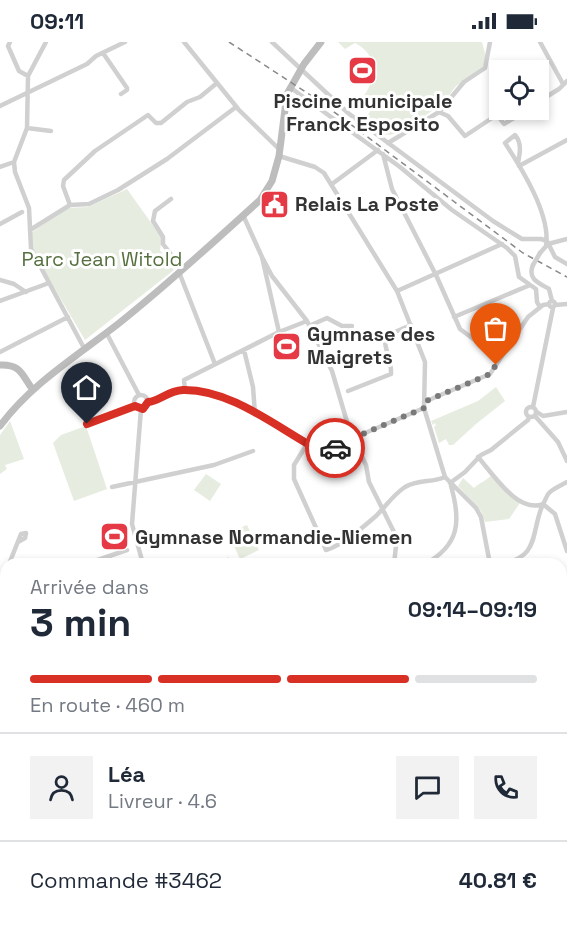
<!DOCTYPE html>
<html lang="fr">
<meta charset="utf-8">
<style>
:root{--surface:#fff;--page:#f2f2f3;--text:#1f2937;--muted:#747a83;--line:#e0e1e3;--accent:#d93025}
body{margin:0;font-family:"Space Grotesk",sans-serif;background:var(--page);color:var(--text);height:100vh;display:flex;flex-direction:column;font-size:22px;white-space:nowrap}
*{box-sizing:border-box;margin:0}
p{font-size:20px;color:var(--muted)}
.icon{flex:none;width:33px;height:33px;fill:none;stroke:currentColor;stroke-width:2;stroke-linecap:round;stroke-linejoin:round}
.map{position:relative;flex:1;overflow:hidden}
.drawer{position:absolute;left:0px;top:516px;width:567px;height:372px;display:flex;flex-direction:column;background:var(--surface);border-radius:18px 18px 0 0;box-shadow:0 3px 9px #0003}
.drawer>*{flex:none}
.fabs{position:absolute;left:489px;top:18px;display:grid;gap:12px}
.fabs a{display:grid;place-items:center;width:60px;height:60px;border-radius:0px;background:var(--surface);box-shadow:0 3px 9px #0003;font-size:30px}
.pin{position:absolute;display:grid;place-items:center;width:51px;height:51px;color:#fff;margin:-62px -26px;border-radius:50% 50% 50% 0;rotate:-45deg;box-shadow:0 0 6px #0007}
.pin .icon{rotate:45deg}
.courier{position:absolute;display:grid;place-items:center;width:60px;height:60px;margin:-30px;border:4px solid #d93025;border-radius:50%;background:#fff;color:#222;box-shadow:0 2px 8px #0007}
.headline em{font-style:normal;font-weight:800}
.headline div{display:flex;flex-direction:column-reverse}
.headline{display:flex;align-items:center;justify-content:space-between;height:102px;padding:0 30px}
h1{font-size:39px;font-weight:800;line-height:45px}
.bar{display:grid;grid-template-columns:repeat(4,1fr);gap:9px 6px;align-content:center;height:72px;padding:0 30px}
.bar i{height:8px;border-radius:4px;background:var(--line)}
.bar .on{background:var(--accent)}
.bar p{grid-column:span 4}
.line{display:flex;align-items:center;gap:15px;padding:0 30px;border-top:2px solid var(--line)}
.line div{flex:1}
.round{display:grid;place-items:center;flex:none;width:63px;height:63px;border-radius:0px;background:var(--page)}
.status{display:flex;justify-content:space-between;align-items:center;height:42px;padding:0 30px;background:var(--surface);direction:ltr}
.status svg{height:16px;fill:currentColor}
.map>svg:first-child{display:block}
.green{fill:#e6ecdf}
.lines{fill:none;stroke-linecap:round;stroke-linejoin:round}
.street{stroke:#d0d0d0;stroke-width:4.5}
.secondary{stroke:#bdbdbd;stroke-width:7}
.rail{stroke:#888;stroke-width:1.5;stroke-dasharray:6 4.5;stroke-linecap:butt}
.street-bridge{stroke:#d0d0d0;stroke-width:4.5}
.done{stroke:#7a7a7a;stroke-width:6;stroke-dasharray:0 10.8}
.route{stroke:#d93025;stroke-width:8}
.labels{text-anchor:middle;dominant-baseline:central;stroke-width:6;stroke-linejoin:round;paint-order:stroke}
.poi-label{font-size:20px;font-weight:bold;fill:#333;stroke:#fff;text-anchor:start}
.park-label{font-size:20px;fill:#56703f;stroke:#fff}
</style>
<div class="status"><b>09:11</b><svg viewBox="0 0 49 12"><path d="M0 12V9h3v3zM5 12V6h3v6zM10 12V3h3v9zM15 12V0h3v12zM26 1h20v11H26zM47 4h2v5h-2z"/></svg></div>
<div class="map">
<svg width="567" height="888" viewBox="0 0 567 888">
<rect width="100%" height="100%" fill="#fff"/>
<path class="green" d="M338 0H482L486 15 483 24 480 29 456 44 447 56 435 67 400 90 390 93 383 92 365 78 373 64 362 56C377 38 379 13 355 1L345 7Z
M127 147 162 196 160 208 174 228 85 298 32 208 31 191 66 166 88 165Z
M496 345 505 359 476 382 453 403H449L446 397 439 401 434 385 436 383 435 381 433 383 431 379 478 359Z
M10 379 24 417 5 423 7 427 0 432V393Z
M86 384 107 447 74 459 53 401 61 393Z
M206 432 221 442 210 459 194 448Z
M492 433 520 461 509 477 485 480 481 469 458 444 463 436 474 446C479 441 486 439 492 433Z
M247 483 259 508 240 517 228 491Z"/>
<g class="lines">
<path class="street" d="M10 0 8 4 19 29 28 34
M46 0 28 34 27 86 14 120 15 130 29 166 31 207 84 306
M184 0 239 68 280 108
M272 0 348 71 493 179 522 197H541L547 199
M540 0 563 42
M103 11 127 46V48L121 52
M291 46 400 125 452 168 507 206 515 214 519 235 536 247 537 260 540 265
M538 60 559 47 567 39
M0 64 87 22 96 14 125 0
M439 70 448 74 465 94 495 74H498L504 82 527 68
M27 86 51 89
M388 101 439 70 464 40 485 26 490 0
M383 112 392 147 436 233 460 287 500 317
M279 114 315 125 324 131 397 249 425 320 424 366 445 435 476 466 481 475 490 522
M518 121C520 111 522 101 515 93L505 101C522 127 551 173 546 204
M519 124 567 98
M0 125 14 120
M332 142 378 108
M171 157 155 169 153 179 163 195V202L182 227
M70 163 63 144 64 138 95 109 148 73 156 81H161L187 60 200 55 217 41
M243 173 262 215 279 290
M0 182 22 170
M30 188 70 163 89 162 118 148 167 117 236 65
M547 199 555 215 567 222
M540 211 548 202 567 197
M262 215 272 234 307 279 332 329 350 390 366 423 369 440 395 492 396 504 394 522
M533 223C527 237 539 241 549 247L552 259
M179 230 215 322
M0 238 14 242 26 250
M397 249 502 202
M549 262a3 3 0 1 1 6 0a3 3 0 1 1-6 0Z
M0 259 49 241
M555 263 567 262
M454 275 530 243
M309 284 327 276 342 284H352
M106 290 139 353
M244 308 253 345 255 372
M0 310 68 275
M185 348 184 338 279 290 307 279
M348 349 391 332C392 318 384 308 385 296L388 293 411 283
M134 360a7 7 0 1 1 14 0a7 7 0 1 1-14 0Z
M148 360C160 359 167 349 183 348 230 347 275 384 315 406L326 408 338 405 358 394 424 366
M424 360 490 332 528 275 543 263 549 262
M526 370a5 5 0 1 1 10 0a5 5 0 1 1-10 0Z
M533 365 553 266
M141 367 132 482 143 522
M537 370 543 374 567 370
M535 374 558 400 567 419
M87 383 135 364
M307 402 294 423V437L326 508C344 502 361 487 376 474 386 464 393 453 405 445 418 437 432 441 445 435
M478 415C493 432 518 472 543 462
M309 417 320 412V408
M450 441 465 430 481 413 491 408 528 378 529 375
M112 445 214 423 253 409
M543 462 555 472 567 509
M228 518 233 522
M9 522 21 492 26 491 25 496 18 500
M86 522 127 508
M425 522C460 503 461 479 451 444
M499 522C541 516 530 491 543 462 546 458 546 453 550 450 555 446 562 443 567 440
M0 540 6 528
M0 549 6 550
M561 565 567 564
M0 623 6 620
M561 666 567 668
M0 713 6 710
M561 720 567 709
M0 745 6 739
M561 785 567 782
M0 786 6 782
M561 826 567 824
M0 866 5 853
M239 882 241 888
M455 882 456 888
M560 882V888
M112 888 129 882
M307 888 324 882"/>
<path class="secondary" d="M0 323C22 322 22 334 33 348
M0 384C31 342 77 314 118 282 167 243 214 200 260 158L272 139 279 114 287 52 304 22 321 0
M561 627 567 625
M0 855 6 853"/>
<path class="rail" d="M229 0 318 58 523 211 567 235"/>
<path class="street-bridge" d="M533 223 540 211"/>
</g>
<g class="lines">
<path class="done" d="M335 406 358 394 424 366V360L490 332 496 323"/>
<path class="route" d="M87 382 135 364 143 367 148 360C160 359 167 349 183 348 230 347 275 384 315 406L326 408 335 406"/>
</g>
<defs>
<symbol id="stadium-square" viewBox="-11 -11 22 22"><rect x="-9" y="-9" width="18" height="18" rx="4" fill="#e63946" stroke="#fff"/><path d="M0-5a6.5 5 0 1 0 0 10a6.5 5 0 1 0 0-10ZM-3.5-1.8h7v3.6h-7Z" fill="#fff"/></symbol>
<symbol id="civic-square" viewBox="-11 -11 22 22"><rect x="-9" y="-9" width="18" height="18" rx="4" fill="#e63946" stroke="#fff"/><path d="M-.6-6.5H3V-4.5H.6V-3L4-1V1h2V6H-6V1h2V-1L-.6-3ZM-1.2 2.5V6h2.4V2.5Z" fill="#fff"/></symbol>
</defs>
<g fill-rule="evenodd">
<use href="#stadium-square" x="346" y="12" width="33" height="33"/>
<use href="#civic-square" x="258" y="146" width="33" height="33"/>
<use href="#stadium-square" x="270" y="288" width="33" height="33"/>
<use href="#stadium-square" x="98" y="478" width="33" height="33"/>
</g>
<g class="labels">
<g class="poi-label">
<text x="363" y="59" text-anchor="middle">Piscine municipale<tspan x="363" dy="23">Franck Esposito</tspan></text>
<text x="295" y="162">Relais La Poste</text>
<text x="307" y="292">Gymnase des<tspan x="307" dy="23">Maigrets</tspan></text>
<text x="135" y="495">Gymnase Normandie-Niemen</text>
</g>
<g class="park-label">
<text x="102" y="217">Parc Jean Witold</text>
</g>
</g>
</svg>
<div class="fabs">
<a><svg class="icon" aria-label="locate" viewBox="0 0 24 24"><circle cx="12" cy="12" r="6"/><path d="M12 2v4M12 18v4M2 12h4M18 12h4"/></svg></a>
</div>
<div class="pin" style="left:496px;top:323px;background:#ea580c"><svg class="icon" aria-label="bag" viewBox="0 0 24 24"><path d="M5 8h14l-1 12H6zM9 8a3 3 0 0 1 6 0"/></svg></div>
<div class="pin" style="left:87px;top:382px;background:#1f2937"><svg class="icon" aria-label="home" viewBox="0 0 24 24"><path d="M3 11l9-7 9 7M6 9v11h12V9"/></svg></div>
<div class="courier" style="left:335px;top:406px"><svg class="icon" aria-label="car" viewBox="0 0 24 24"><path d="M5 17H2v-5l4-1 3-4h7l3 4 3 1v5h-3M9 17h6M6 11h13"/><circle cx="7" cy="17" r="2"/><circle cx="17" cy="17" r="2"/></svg></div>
<section class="drawer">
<div class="headline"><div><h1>3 min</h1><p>Arrivée dans</p></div><em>09:14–09:19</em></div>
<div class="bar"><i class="on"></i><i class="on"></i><i class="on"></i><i></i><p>En route · 460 m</p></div>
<div class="line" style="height:108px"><a class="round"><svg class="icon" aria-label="person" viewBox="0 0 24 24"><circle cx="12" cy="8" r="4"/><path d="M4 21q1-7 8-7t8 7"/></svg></a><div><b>Léa</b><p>Livreur · 4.6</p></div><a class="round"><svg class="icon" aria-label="chat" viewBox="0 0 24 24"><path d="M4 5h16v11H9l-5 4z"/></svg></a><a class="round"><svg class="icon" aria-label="phone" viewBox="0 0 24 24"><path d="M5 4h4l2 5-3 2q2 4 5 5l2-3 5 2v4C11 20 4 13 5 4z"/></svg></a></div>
<div class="line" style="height:78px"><div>Commande #3462</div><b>40.81 €</b></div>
</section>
</div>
